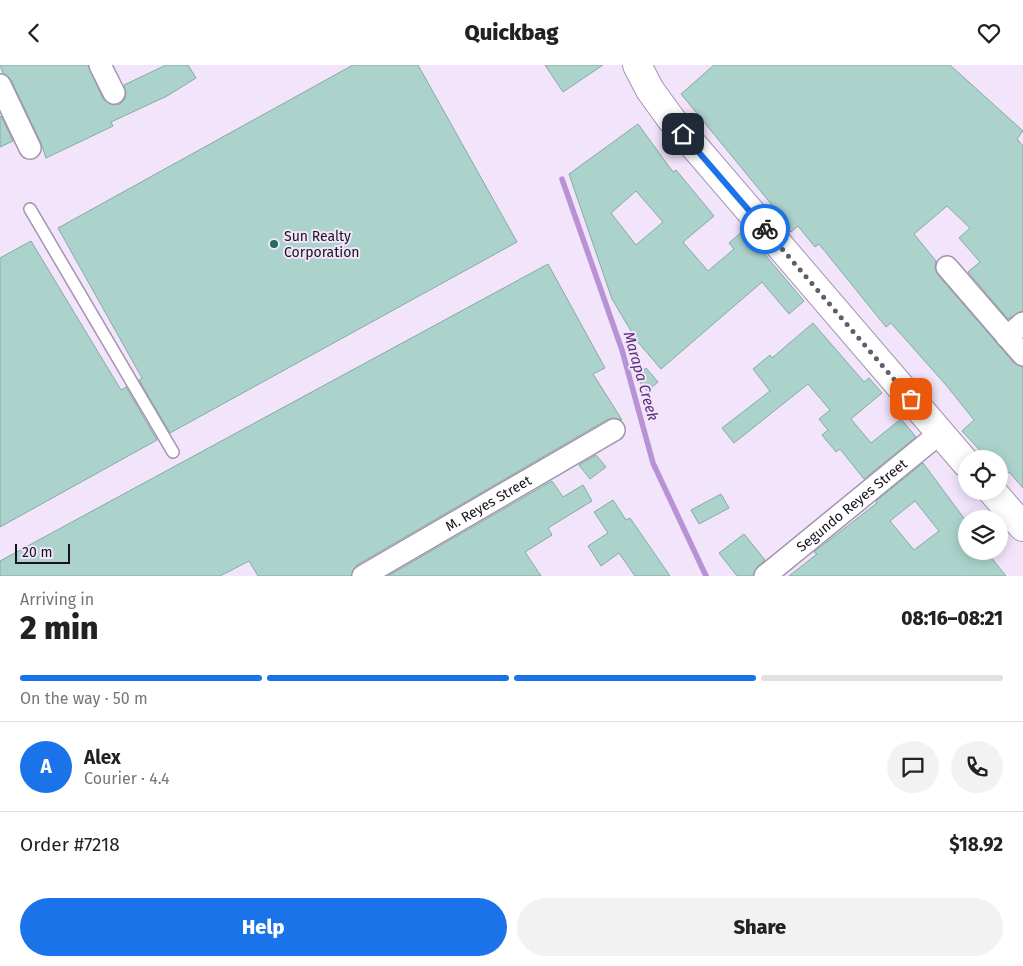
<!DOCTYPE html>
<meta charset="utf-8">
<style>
:root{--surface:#fff;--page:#f2f2f2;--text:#222;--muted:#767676;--line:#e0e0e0;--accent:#1a73e8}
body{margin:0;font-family:"Fira Sans",sans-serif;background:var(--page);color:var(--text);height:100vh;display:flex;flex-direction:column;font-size:19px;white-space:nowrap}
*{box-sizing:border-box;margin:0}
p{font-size:16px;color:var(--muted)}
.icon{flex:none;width:28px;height:28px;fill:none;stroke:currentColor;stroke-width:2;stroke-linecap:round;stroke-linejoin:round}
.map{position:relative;height:511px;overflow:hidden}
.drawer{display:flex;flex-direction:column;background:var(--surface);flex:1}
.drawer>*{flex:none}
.fabs{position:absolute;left:958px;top:385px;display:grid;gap:10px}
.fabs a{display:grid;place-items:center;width:50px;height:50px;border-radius:50%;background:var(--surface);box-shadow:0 2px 12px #0003;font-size:25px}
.scale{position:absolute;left:15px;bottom:12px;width:55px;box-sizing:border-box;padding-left:5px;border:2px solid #18131c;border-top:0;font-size:14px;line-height:18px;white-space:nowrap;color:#18131c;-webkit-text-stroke:4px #f1e4fb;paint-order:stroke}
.pin{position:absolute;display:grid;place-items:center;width:42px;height:42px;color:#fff;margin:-21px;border-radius:10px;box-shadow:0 2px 8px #0006}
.courier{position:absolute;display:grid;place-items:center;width:50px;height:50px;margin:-25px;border:4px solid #1a73e8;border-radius:50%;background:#fff;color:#222;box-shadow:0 1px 6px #0007}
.headline em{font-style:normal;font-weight:800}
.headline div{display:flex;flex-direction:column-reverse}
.headline{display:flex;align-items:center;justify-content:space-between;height:85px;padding:0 20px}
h1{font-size:32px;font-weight:800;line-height:38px}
.bar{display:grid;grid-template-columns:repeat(4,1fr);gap:8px 5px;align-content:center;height:60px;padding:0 20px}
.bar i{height:6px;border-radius:4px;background:var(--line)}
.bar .active{background:var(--accent)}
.bar p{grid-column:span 4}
.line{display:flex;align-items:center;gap:12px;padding:0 20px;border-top:1px solid var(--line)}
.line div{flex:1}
.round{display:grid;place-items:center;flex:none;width:52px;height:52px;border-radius:26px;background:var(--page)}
.action{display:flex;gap:10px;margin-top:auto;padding:10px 20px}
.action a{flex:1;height:58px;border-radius:30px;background:var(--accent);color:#fff;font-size:20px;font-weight:800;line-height:58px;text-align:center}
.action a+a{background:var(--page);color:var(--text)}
header{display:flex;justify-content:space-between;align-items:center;height:65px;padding:0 20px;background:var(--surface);font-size:22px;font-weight:800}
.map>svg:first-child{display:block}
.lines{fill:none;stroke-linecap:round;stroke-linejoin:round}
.stream{stroke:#b992d5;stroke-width:5.5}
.building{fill:#acd3cb;stroke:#85aba3;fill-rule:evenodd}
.service-casing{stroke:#a394af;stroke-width:14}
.minor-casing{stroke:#a394af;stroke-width:24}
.secondary-casing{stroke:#a394af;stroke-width:30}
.service{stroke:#fff;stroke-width:11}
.minor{stroke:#fff;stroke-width:21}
.secondary{stroke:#fff;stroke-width:28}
.done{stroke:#645c6a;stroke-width:5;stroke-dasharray:0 9}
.route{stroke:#1a73e8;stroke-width:6}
.poi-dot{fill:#246b61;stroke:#f1e4fb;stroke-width:2}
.labels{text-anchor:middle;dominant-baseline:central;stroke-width:4;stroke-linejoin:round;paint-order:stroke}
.poi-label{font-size:14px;fill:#18131c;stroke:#f1e4fb;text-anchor:start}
.street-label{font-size:14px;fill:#18131c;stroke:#f1e4fb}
.water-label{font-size:15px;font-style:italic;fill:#5d2b7b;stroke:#f1e4fb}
</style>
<header><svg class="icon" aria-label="back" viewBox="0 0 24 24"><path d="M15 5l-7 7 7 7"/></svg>Quickbag<svg class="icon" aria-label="heart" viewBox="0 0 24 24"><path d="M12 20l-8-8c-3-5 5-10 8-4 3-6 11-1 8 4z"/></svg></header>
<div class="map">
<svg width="1023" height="511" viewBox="0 0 1023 511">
<rect width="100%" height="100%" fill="#f1e4fb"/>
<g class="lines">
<path class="stream" d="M562 114 622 285 653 398 706 511"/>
</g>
<path class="building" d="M0 0H88L103 34 113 40 120 39 125 34 126 28 124 20 166 0H188L196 13 167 31 111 57 113 61 46 93 41 78 11 15 3 8Z
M353 0H418L517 177 170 368 139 315 142 313 58 163Z
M545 0H603L563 27Z
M714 0H950L1023 66 1017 74 1023 81V246L1008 254 968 207 980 197 959 173 970 163 947 141 914 169 936 196 935 204 938 210 1014 298 1023 302V423L1009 407 1001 414 999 412V394H988L962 366 974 355 946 320 891 258 886 262 819 179 815 182 798 161 791 167 769 142 772 140 681 29Z
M1 51 13 76 0 82V52Z
M638 59 673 107 676 105 714 151 683 177 708 206 734 184 729 178 744 165 804 236 789 249 762 217 661 304 637 276 612 234 569 109ZM636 126 663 157 636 180 611 148Z
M31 176 121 325 126 322 157 375 0 462V193Z
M548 199 605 303 593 309 622 355 614 353 608 354 357 500 351 511H258L249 496 220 511H0V496Z
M813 258 864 317 869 313 882 328 851 354 871 378 901 354 916 372 864 414 840 384 836 387 822 370 828 365 819 354 830 345 808 319 734 378 722 363 770 326 753 304 770 290 772 293Z
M646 303 658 317 647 326 635 311Z
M596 390 606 402 590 414 579 400Z
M923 398 966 456V486H986L1006 511H789L817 489 814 487 877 438 876 436ZM915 436 939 466 914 485 890 456Z
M552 416 563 432 583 420 592 436 548 463 552 470 525 487 541 511H388Z
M721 429 729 443 699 459 691 445Z
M613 435 626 455 630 453 670 511H635L619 488 601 501 588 481 608 468 594 447Z
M744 469 765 495 757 502 753 511H737L719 488Z"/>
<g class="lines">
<defs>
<path id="service" d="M30 144 173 387"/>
<g id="minor">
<path d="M100 0 114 28"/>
<path d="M0 20 30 83"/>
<path d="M947 202 1023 290"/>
<path d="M1007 272 1023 258"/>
<path id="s1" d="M363 511 614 365"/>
<path id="s2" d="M765 511 940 368"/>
</g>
<path id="secondary" d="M637 0 650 25 671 54 966 398
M992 426 1023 462"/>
</defs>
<use href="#service" class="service-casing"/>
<use href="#minor" class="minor-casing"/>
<use href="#secondary" class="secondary-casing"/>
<use href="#service" class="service"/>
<use href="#minor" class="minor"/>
<use href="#secondary" class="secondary"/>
</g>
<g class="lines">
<path class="done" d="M765 164 911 334"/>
<path class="route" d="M683 69 765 164"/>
</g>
<circle class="poi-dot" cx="274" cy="179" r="5"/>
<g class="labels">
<g class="poi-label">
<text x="284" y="171">Sun Realty<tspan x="284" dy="16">Corporation</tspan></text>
</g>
<g class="street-label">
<text stroke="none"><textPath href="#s1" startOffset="145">M. Reyes Street</textPath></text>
<text stroke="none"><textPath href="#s2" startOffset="112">Segundo Reyes Street</textPath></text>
</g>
<g class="water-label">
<text transform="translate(641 311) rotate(74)">Marapa Creek</text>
</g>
</g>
</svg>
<div class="fabs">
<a><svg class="icon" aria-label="locate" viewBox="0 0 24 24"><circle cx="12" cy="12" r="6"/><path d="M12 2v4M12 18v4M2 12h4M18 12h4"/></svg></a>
<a><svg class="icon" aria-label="layers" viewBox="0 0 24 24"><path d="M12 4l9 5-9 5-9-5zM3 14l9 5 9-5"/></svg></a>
</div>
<div class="scale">20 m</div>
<div class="pin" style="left:911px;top:334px;background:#ea580c"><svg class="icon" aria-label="bag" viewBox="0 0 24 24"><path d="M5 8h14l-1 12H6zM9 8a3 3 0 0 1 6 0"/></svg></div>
<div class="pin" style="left:683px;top:69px;background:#1f2937"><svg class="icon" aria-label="home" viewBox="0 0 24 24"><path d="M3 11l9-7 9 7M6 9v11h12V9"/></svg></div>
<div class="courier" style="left:765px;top:164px"><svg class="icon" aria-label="bike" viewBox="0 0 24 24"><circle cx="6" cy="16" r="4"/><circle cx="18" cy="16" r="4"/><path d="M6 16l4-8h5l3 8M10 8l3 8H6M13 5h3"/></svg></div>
</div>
<section class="drawer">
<div class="headline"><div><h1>2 min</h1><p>Arriving in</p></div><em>08:16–08:21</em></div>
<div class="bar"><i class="active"></i><i class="active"></i><i class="active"></i><i></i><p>On the way · 50 m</p></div>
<div class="line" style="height:90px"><b class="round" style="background:var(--accent);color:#fff">A</b><div><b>Alex</b><p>Courier · 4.4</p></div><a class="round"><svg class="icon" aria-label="chat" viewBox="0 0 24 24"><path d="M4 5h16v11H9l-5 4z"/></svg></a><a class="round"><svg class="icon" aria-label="phone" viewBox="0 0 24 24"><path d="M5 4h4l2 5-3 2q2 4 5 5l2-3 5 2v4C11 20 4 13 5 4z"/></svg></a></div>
<div class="line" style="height:65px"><div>Order #7218</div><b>$18.92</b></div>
<div class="action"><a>Help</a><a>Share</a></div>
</section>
